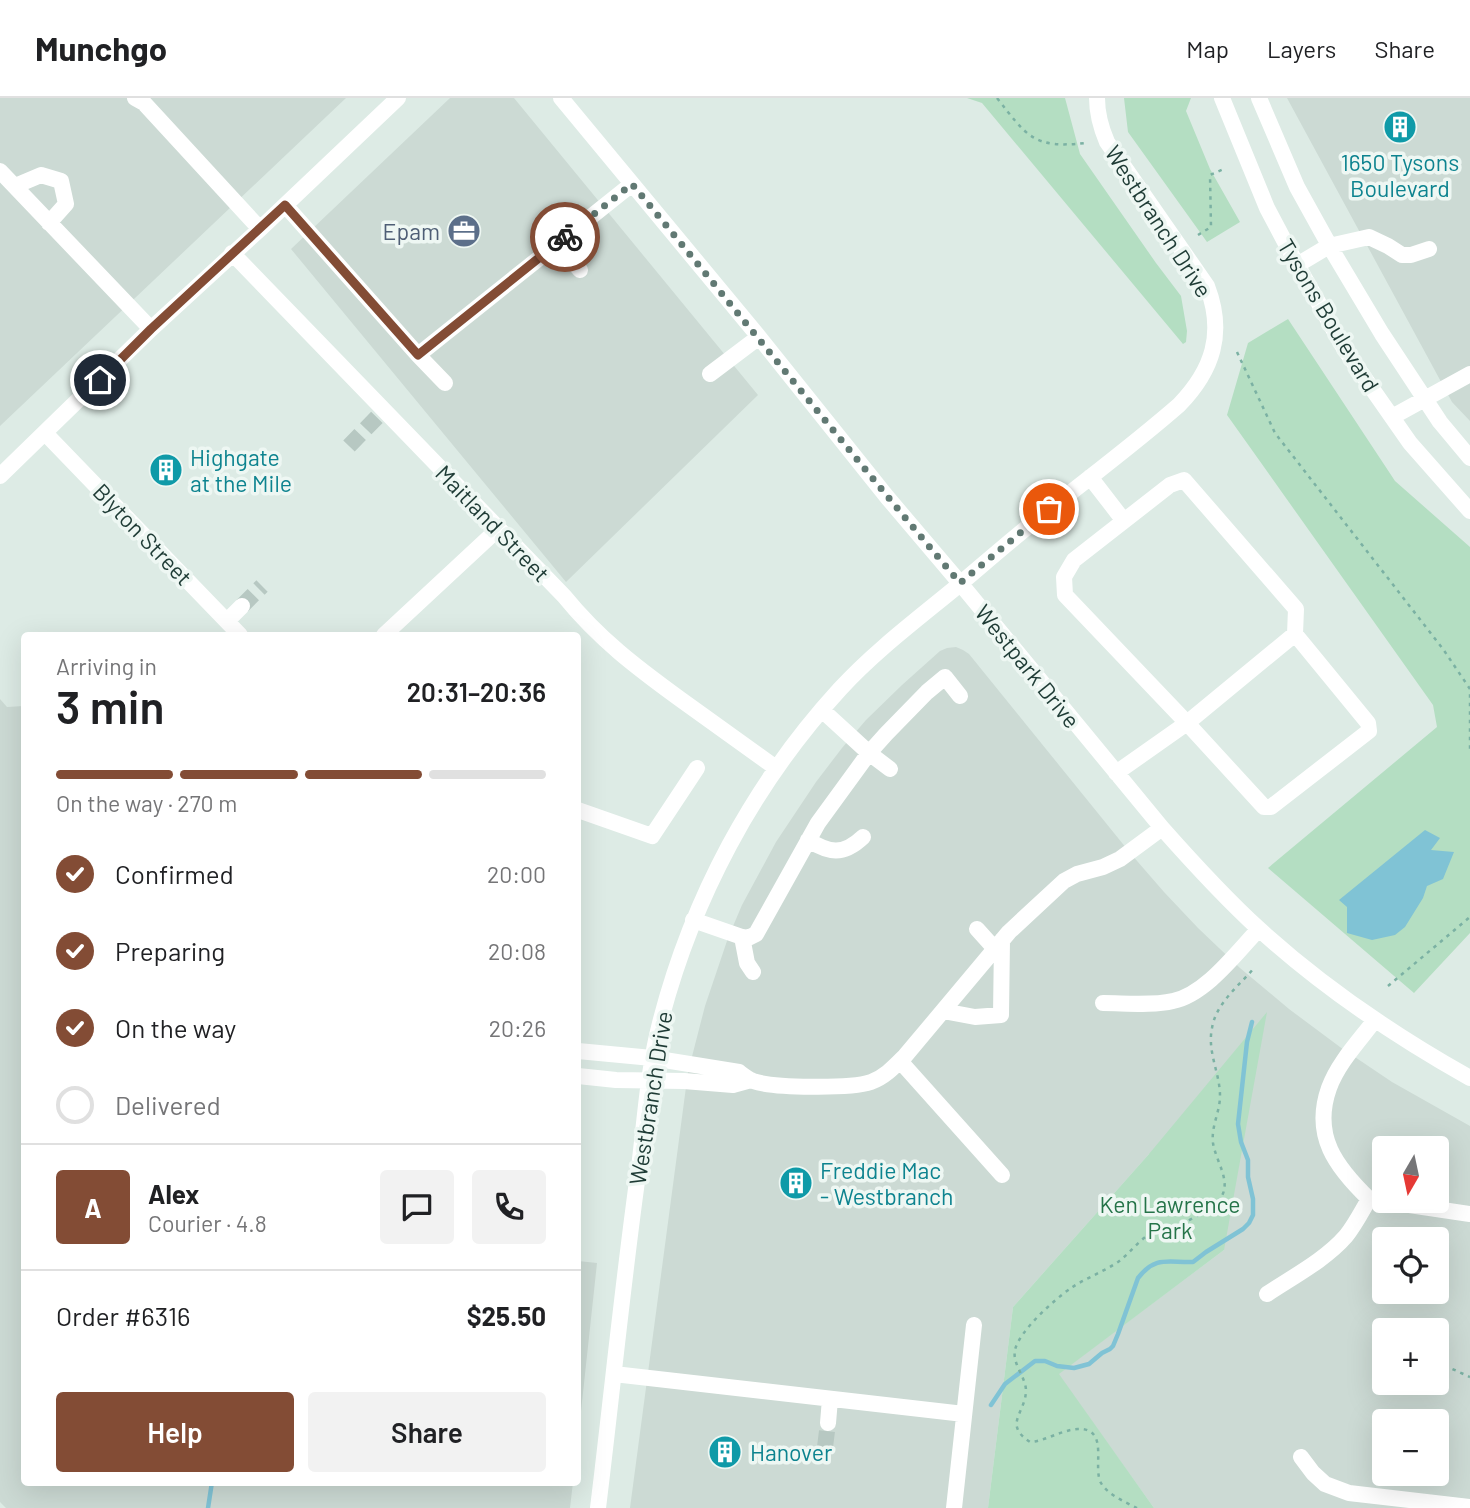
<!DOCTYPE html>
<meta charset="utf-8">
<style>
:root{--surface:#fff;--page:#f2f2f2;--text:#202124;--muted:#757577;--line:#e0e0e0;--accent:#834c35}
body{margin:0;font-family:Barlow,sans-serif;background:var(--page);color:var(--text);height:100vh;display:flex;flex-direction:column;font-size:26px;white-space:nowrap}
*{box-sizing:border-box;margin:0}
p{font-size:23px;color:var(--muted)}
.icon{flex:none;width:38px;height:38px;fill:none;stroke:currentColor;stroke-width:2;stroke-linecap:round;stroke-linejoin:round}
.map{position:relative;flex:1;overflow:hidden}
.sheet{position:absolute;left:21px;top:534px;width:560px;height:854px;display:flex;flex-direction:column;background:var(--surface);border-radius:7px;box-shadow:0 7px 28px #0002}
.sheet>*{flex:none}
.needle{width:46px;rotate:189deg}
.buttons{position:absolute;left:1372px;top:1038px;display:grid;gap:14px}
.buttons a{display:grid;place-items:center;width:77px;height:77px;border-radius:7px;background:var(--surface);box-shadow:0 7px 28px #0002;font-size:35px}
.pin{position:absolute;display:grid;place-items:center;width:60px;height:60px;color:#fff;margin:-30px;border:4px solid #fff;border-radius:50%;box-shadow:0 2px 7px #0007}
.courier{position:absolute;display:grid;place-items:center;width:70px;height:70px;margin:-35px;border:5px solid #834c35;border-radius:50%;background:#fff;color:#222;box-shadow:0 2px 9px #0007}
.overview em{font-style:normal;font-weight:600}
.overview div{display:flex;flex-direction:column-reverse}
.overview{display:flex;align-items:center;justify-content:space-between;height:119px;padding:0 35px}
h1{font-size:46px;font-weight:600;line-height:52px}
.bar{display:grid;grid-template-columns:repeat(4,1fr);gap:10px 7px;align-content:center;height:84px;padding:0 35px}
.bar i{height:9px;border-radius:5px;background:var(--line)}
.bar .on{background:var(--accent)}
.bar p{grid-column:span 4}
.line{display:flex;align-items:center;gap:18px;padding:0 35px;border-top:2px solid var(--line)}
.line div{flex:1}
.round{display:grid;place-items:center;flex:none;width:74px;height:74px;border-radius:7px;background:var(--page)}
ol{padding:0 35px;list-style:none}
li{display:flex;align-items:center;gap:21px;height:77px}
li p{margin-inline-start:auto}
li .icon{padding:7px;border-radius:50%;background:var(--accent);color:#fff;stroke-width:4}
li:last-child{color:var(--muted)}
li i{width:38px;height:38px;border:4px solid var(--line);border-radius:50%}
.primary-button{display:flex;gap:14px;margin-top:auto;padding:14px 35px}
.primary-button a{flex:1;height:80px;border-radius:7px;background:var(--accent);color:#fff;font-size:28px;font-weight:600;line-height:80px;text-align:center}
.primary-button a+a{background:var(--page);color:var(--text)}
header{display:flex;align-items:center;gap:42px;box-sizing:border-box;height:98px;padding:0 35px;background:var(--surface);border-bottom:2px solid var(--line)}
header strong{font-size:33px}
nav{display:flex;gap:38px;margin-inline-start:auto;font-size:24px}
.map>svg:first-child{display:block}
.built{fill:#ccdad4;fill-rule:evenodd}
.green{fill:#b4dec2}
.water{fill:#80c3d5}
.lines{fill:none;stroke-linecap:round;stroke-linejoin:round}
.stream{stroke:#80c3d5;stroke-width:4.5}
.minor-tunnel{stroke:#b7c8c2;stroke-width:16;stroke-dasharray:16 8;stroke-linecap:butt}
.path{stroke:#7bb1a3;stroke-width:2.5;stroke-dasharray:3.5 5;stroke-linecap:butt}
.minor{stroke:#fff;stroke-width:16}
.done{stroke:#617973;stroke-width:7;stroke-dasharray:0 12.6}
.route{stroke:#834c35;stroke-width:9}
.labels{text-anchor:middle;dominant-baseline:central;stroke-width:7;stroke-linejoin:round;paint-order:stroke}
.culture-label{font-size:23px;fill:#0d838f;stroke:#eef7f3;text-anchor:start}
.street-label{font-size:23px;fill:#1e3b35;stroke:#eef7f3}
.service-label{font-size:23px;fill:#4e5e75;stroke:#eef7f3;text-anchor:end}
.park-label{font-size:23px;fill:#257449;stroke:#eef7f3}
</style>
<header>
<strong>Munchgo</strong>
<nav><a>Map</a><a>Layers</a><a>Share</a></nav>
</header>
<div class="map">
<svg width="1470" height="1410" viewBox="0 0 1470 1410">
<rect width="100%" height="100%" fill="#ddebe5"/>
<path class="built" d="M0 0H346L0 328Z
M450 0H514L758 297 566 484 291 151Z
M1287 0H1470V323L1452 304Z
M956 549 963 552 969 556 1131 756 1164 794 1198 830 1240 870 1289 911 1340 949 1392 984 1470 1028V1410H1154L1058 1276 1224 1152 1149 1056 1013 1209 988 1410H630L688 974 705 908 728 840 742 807 776 744 816 684 842 650 866 622 902 587 940 553 947 550ZM1384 1050H1437V1102H1384ZM1384 1141H1437V1194H1384ZM1384 1232H1437V1284H1384ZM1384 1323H1437V1376H1384Z
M0 601 7 609 24 608V1384H573L570 1410H6L0 1404Z
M578 1163 597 1165 578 1341Z"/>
<path class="green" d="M967 0H1065L1080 56 1156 165 1181 198 1187 233 1186 244 1183 246 982 5Z
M1124 0H1191L1186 13 1210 71 1240 124 1207 144 1128 34Z
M1288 221 1395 383 1470 449V835L1414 895 1268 770 1437 629 1433 607 1227 317 1248 245Z
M1267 914 1224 1152 1059 1276 1154 1410H988L1013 1209 1149 1056Z"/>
<path class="water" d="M1425 732 1440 740 1431 752 1454 754 1443 781 1427 788 1423 800 1405 829 1395 837 1372 842 1347 835V809L1339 802Z"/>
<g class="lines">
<path class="stream" d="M991 1307 1005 1286 1035 1263H1045L1057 1268 1074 1270 1089 1266 1102 1255 1110 1251 1113 1248 1118 1236 1138 1180C1156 1157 1169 1165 1193 1164L1206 1154 1243 1131 1249 1125 1253 1117V1101L1248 1079V1062L1241 1044 1238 1026 1247 944 1252 924
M208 1410 212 1384"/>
<path class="minor-tunnel" d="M349 348 384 312
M242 508 262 488
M825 1349 828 1325"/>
<path class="path" d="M997 0C1027 38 1033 51 1085 45
M1198 137 1211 129 1210 77 1226 70
M1237 254 1275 335 1443 551 1470 591V654
M1388 888 1470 819
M1437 1264 1470 1279
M1137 1410C1125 1404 1107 1396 1101 1385 1092 1369 1110 1330 1078 1331 1061 1332 1046 1343 1030 1344 1003 1326 1025 1316 1026 1293 1026 1279 1012 1266 1015 1252 1019 1233 1055 1201 1071 1190 1086 1180 1103 1174 1118 1164 1129 1156 1138 1143 1150 1136 1157 1133 1163 1132 1170 1130 1184 1126 1206 1114 1217 1104 1235 1087 1216 1065 1213 1045 1211 1028 1220 1014 1220 998 1220 975 1207 954 1212 930 1216 905 1239 888 1254 870"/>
<path class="minor" d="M135 0 144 5 260 131
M561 0 759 239 887 399 960 485 1162 730C1193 765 1225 800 1259 831 1323 889 1395 938 1470 980
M1222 0 1267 110 1295 163 1345 252 1410 345 1470 413
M1259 0 1297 89 1333 154 1382 236 1440 324 1470 360
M0 73 151 231
M15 88 41 77 61 83 66 106 49 125
M285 107 418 257 632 86
M557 146 580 172
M232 155 564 498C599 541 636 569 680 601 712 624 744 647 776 670
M1297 167 1329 148 1369 139 1388 148 1402 157H1411L1429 151
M418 257 445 285
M710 276 759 239
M1392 319 1470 276
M45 335 240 537
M0 378 151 231 260 131 398 0
M1090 379 1124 423
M227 523 242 508
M384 537 498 431
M822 612 869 655 890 671
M1116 675 1187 625 1295 536 1296 511 1184 382 1170 387 1074 462 1064 479 1065 497 1187 625 1264 709H1271L1369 633 1368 625 1295 536
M578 712 652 738 697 670
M808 742C829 755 843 758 863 739
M693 822 742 839
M977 831 995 851
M753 874 747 865 742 839 748 840 756 836 818 725 869 655 886 636 927 594 945 579 960 598
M1103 905C1124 905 1153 908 1173 903 1206 896 1236 855 1259 831
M943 913 975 919 1001 917 1002 842
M578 953 652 960 739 974C743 977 748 981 753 983 773 990 850 991 871 984 885 979 895 968 905 958L1009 834 1064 783 1077 776 1103 769 1120 761 1162 730
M900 963 1002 1077
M578 978 616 982 684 983 733 987 751 982
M1369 1101 1470 1116
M1267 1196C1294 1178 1325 1162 1346 1138 1355 1127 1362 1113 1369 1101 1336 1069 1312 1038 1329 990 1338 965 1359 943 1375 922
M614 1276 964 1316
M828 1325 830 1301
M1301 1359 1313 1375 1325 1386 1349 1395 1470 1409
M598 1410C612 1296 623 1182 639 1069 645 1022 648 971 660 925 692 801 753 686 840 591 874 554 915 523 954 491 979 470 1004 448 1030 427 1079 387 1131 349 1179 307 1213 272 1225 235 1207 188L1107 44C1101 30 1097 16 1097 0
M954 1410 974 1227"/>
</g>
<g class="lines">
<path class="done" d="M565 139 632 86C742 219 849 354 960 485L1049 411"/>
<path class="route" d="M100 282 151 231 285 107 418 257 565 139"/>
</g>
<defs>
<symbol id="building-disc" viewBox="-11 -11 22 22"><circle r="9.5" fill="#0f9aa8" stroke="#eef7f3"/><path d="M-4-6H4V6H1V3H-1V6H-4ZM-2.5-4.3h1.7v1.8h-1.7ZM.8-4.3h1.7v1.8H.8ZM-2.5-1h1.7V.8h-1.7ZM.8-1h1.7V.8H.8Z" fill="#fff"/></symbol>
<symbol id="office-disc" viewBox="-11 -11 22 22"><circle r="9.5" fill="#5c6f8a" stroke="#eef7f3"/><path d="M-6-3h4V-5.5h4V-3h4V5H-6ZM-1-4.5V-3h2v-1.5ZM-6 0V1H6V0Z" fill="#fff"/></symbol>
</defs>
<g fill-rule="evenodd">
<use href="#building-disc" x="1381" y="10" width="38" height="38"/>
<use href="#office-disc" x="445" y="114" width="38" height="38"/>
<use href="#building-disc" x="147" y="353" width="38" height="38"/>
<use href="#building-disc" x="777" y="1066" width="38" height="38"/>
<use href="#building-disc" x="706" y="1335" width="38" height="38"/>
</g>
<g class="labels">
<g class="culture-label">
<text x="1400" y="64" text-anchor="middle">1650 Tysons<tspan x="1400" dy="26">Boulevard</tspan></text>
<text x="190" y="359">Highgate<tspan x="190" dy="26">at the Mile</tspan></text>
<text x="820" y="1072">Freddie Mac<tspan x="820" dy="26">- Westbranch</tspan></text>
<text x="750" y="1354">Hanover</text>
</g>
<g class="street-label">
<text transform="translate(1159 123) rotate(57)">Westbranch Drive</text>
<text transform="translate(1329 217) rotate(59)">Tysons Boulevard</text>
<text transform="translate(493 425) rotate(46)">Maitland Street</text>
<text transform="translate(143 436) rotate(46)">Blyton Street</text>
<text transform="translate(1028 568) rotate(51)">Westpark Drive</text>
<text transform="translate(650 1000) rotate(-81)">Westbranch Drive</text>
</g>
<g class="service-label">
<text x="440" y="133">Epam</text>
</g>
<g class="park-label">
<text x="1170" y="1106">Ken Lawrence<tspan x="1170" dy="26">Park</tspan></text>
</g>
</g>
</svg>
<div class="buttons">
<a><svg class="needle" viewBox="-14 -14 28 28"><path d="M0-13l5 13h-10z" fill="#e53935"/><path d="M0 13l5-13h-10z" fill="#757577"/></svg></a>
<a><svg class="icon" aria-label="locate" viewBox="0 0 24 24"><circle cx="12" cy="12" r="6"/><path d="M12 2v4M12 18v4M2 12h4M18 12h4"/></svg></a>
<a>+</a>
<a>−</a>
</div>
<div class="pin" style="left:1049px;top:411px;background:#ea580c"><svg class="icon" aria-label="bag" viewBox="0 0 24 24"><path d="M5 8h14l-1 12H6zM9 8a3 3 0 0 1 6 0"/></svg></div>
<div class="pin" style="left:100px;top:282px;background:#1f2937"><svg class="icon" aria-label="home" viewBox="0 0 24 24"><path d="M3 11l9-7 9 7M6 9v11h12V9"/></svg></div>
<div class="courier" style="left:565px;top:139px"><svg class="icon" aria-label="bike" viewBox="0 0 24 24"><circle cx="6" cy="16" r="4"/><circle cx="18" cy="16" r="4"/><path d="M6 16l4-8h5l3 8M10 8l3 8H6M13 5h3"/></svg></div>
<section class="sheet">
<div class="overview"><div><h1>3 min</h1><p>Arriving in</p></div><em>20:31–20:36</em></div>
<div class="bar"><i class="on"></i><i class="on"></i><i class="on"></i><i></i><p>On the way · 270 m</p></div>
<ol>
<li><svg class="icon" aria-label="check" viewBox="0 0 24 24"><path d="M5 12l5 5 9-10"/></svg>Confirmed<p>20:00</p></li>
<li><svg class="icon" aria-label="check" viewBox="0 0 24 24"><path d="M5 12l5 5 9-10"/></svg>Preparing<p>20:08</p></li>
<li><svg class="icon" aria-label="check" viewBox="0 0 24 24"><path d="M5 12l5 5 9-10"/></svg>On the way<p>20:26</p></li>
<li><i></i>Delivered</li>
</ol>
<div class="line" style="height:126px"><b class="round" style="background:var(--accent);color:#fff">A</b><div><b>Alex</b><p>Courier · 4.8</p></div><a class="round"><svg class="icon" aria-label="chat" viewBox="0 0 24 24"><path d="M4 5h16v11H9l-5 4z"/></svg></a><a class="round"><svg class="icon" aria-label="phone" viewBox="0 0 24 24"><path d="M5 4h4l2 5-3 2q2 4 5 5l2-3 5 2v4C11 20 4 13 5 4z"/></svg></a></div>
<div class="line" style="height:91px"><div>Order #6316</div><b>$25.50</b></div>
<div class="primary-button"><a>Help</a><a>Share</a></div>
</section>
</div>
